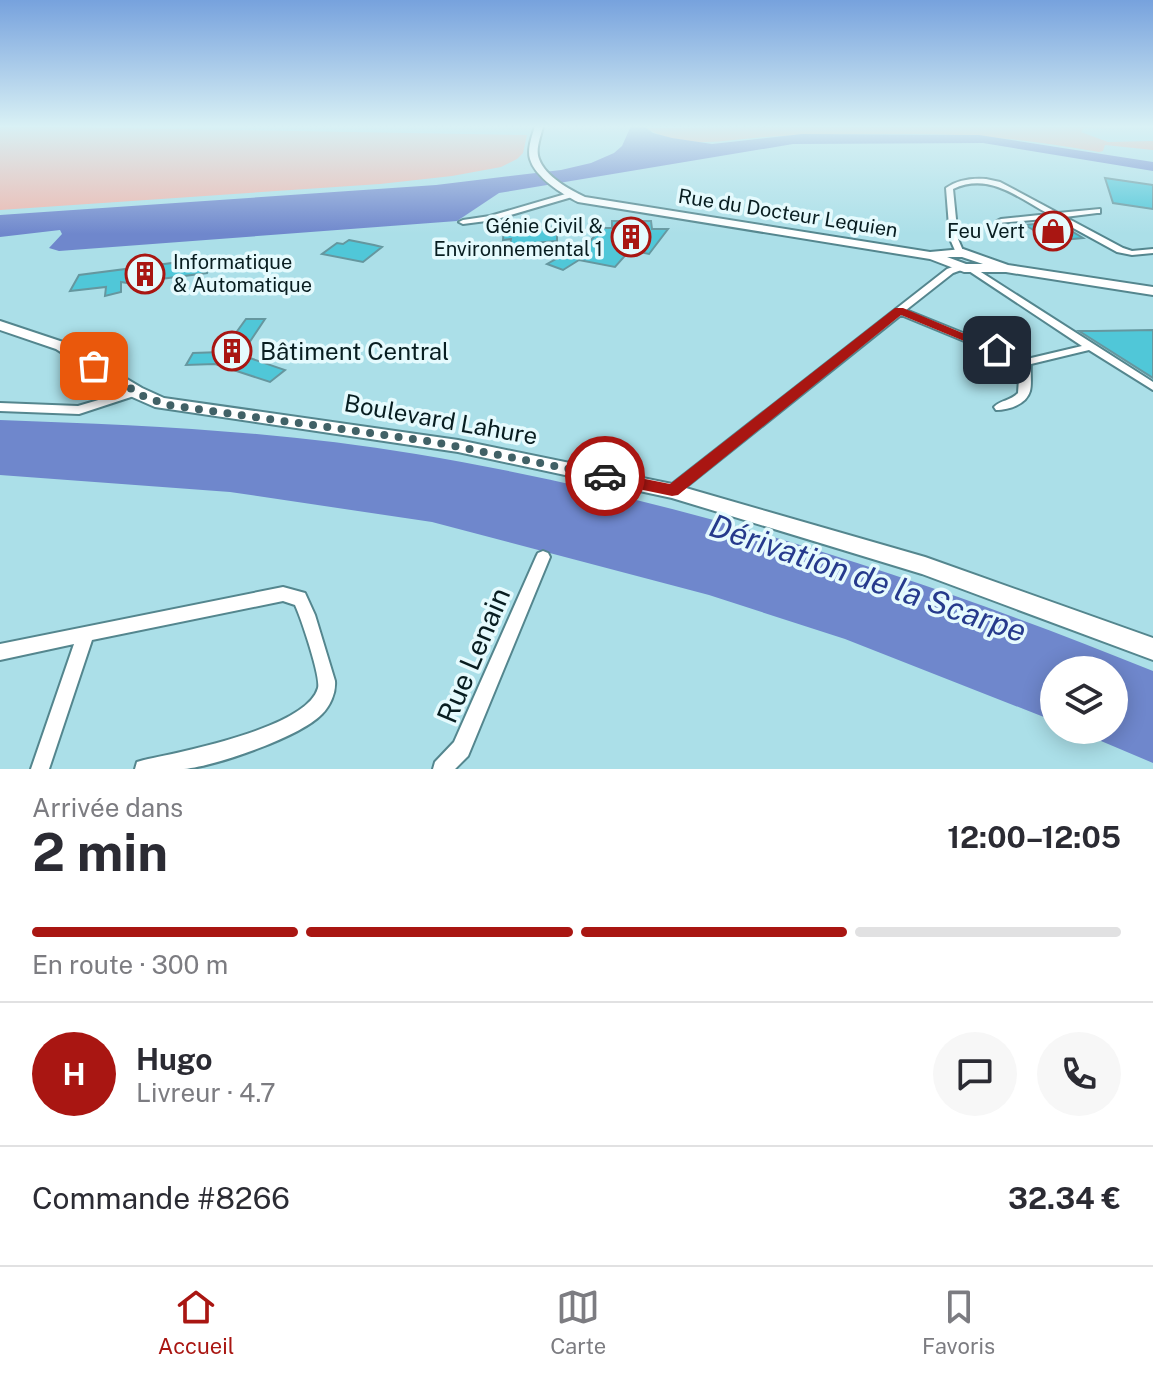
<!DOCTYPE html>
<html lang="fr">
<meta charset="utf-8">
<style>
:root{--surface:#fff;--page:#f7f7f7;--text:#2b2b33;--muted:#7c7c81;--line:#e1e1e2;--accent:#a91612}
body{margin:0;font-family:"Public Sans",sans-serif;background:var(--page);color:var(--text);height:100vh;display:flex;flex-direction:column;font-size:30px;white-space:nowrap}
*{box-sizing:border-box;margin:0}
p{font-size:26px;color:var(--muted)}
.icon{flex:none;width:44px;height:44px;fill:none;stroke:currentColor;stroke-width:2;stroke-linecap:round;stroke-linejoin:round}
.map{position:relative;height:769px;overflow:hidden}
.details{display:flex;flex-direction:column;background:var(--surface);flex:1}
.details>*{flex:none}
.controls{position:absolute;left:1040px;top:656px;display:grid;gap:16px}
.controls a{display:grid;place-items:center;width:88px;height:88px;border-radius:50%;background:var(--surface);box-shadow:0 4px 20px #0003;font-size:40px}
.pin{position:absolute;display:grid;place-items:center;width:68px;height:68px;color:#fff;margin:-34px;border-radius:16px;box-shadow:0 4px 12px #0006}
.courier{position:absolute;display:grid;place-items:center;width:80px;height:80px;margin:-40px;border:6px solid #a91612;border-radius:50%;background:#fff;color:#222;box-shadow:0 2px 10px #0007}
.head em{font-style:normal;font-weight:700}
.head div{display:flex;flex-direction:column-reverse}
.head{display:flex;align-items:center;justify-content:space-between;height:136px;padding:0 32px}
h1{font-size:52px;font-weight:700;line-height:60px}
.bar{display:grid;grid-template-columns:repeat(4,1fr);gap:12px 8px;align-content:center;height:96px;padding:0 32px}
.bar i{height:10px;border-radius:6px;background:var(--line)}
.bar .on{background:var(--accent)}
.bar p{grid-column:span 4}
.line{display:flex;align-items:center;gap:20px;padding:0 32px;border-top:2px solid var(--line)}
.line div{flex:1}
.round{display:grid;place-items:center;flex:none;width:84px;height:84px;border-radius:42px;background:var(--page)}
.tabs{display:flex;justify-content:space-around;align-items:center;height:112px;border-top:2px solid var(--line);background:var(--surface);font-size:22px;color:var(--muted)}
.tabs a{display:grid;justify-items:center;gap:4px}
.tabs .on{color:var(--accent)}
.map>svg:first-child{display:block}
.green{fill:#eeb6ad}
.water{fill:#6f87cc}
.building{fill:#50c7d8;stroke:#65979f;stroke-width:2}
.lines{fill:none;stroke-linecap:round;stroke-linejoin:round}
.street-casing{stroke:#54868e;stroke-width:4}
.secondary-casing{stroke:#54868e;stroke-width:4}
.street{fill:#fff;fill-rule:evenodd}
.secondary{fill:#fff;fill-rule:evenodd}
.rail{stroke:#4c6e73;stroke-width:2;stroke-dasharray:2 5;stroke-linecap:butt}
.route{fill:#a91612}
.done{stroke:#416166;stroke-width:8;stroke-dasharray:0 14.4}
.labels{text-anchor:middle;dominant-baseline:central;stroke-width:7;stroke-linejoin:round;paint-order:stroke}
.far-street-label{font-size:20px;fill:#081d20;stroke:#e5fafd}
.far-poi-label{font-size:20px;fill:#081d20;stroke:#e5fafd;text-anchor:end}
.poi-label{font-size:24px;fill:#081d20;stroke:#e5fafd;text-anchor:start}
.street-label{font-size:24px;fill:#081d20;stroke:#e5fafd}
.near-street-label{font-size:28px;fill:#081d20;stroke:#e5fafd}
.near-water-label{font-size:32px;font-style:italic;fill:#263a8c;stroke:#e5fafd}
</style>
<div class="map">
<svg width="1153" height="769" viewBox="0 0 1153 769">
<rect width="100%" height="100%" fill="#abdfe8"/>
<path class="green" d="M0 126 527 135 523 153 517 159 501 167 452 176 380 184 0 210Z
M912 126H1153L1084 128 1081 132 1108 142 1153 141V150L1105 145 1103 151 1099 152C1038 141 978 134 917 134 872 134 827 134 782 136 735 137 689 153 645 128Z"/>
<path class="water" d="M631 126H644L653 133 672 138 712 144 802 134 979 135 1153 162V171L983 143 793 144 499 193 457 221 59 251 49 248 62 234 60 230 0 237V215L436 185 561 170 591 163 614 153 622 146Z
M0 420C139 425 279 431 416 454 669 496 916 575 1153 671V763L1075 730H1114V670H1054V721L845 639 709 595 432 522 230 492 0 475Z"/>
<path class="building" d="M1105 178 1153 185V209L1113 203Z
M612 221H651L652 229H668L649 254 630 250 615 267 579 260 563 270 547 264 574 249 582 250 602 228H612Z
M1056 222 1058 223 1083 238 1052 241 1025 225Z
M529 226 557 227V241L510 245 511 239 503 240 504 228Z
M349 240 374 245 382 247 363 262 322 254 337 243 343 244Z
M211 258 207 273 145 281 139 285 121 282V292L105 296 106 287 70 291 79 275Z
M246 319H265L241 355 285 370 270 382 215 364 186 365 193 353 222 352Z
M1153 330V378L1079 331H1094Z"/>
<g class="lines">
<defs>
<path id="street" d="M986 179 1000 182 1058 213 1100 209V213H1097L1065 217 1123 248 1132 251 1153 249V253L1132 255 1117 252 1055 218 998 223 997 221 1001 219 1049 214C1017 197 989 172 953 189L958 239 964 253 963 255H957L950 239 946 188C957 180 972 178 986 179Z
M569 193 573 195 572 197 494 220 463 224 459 222 463 220 490 216Z
M961 264 964 265V269L953 273 906 310 1027 359 1082 346 966 269 970 266 973 267 1153 382V390L1089 350 1031 364C1030 373 1032 383 1030 391 1026 405 1008 410 996 410L994 407C1000 400 1011 401 1018 393L1020 364 901 315 677 494 672 496 667 494 665 491 667 488 947 269Z
M136 389 140 390 142 392 140 394 79 414 0 411V403L78 406Z
M543 551 548 553 550 557 468 756 455 769H433L435 762 454 742 536 557 538 553Z
M283 587 305 593 315 615 335 681C336 693 330 706 322 714 300 737 216 766 184 769 168 769 151 769 135 769L137 762 144 760C181 752 307 728 318 688 321 677 301 618 295 605L283 601 92 640 49 769H31L74 644 0 660V644Z"/>
<path id="secondary" d="M535 126H543C541 136 535 149 539 159 545 176 570 190 585 197L930 252 963 249 1008 265 1153 287V295L1006 272H964L930 259 578 202C562 194 535 177 530 159 527 149 532 136 535 126ZM947 257H962L983 264H966Z
M0 321 66 343 142 388 164 398 458 440 672 484 925 557 1153 638V660L922 574 672 498 458 452 155 407 130 396 56 349 0 330Z"/>
</defs>
<use href="#street" class="street-casing"/>
<use href="#secondary" class="secondary-casing"/>
<use href="#street" class="street"/>
<use href="#secondary" class="secondary"/>
<path class="rail" d="M246 126H785"/>
</g>
<linearGradient id="sky" x2="0" y2="1"><stop stop-color="#77a2dd"/><stop offset="0.54" stop-color="#d9f1f5"/><stop offset="1" stop-color="#d9f1f5" stop-opacity="0"/></linearGradient>
<rect width="1153" height="234" fill="url(#sky)"/>
<path class="route" d="M895 308H903L1003 350 993 353 901 315 678 495 672 496 605 482 597 476 605 471 670 484Z"/>
<g class="lines">
<path class="done" d="M94 366 145 397 169 405 434 442 605 476"/>
</g>
<defs>
<symbol id="shop-ring" viewBox="-11 -11 22 22"><circle r="9.5" fill="#e5fafd" stroke="#a91612" stroke-width="1.5"/><path d="M-5-2.5h2.3a2.7 3.5 0 0 1 5.4 0H5L5.5 6h-11ZM-1.5-2.5h3a1.5 2.3 0 0 0-3 0Z" fill="#a91612"/></symbol>
<symbol id="building-ring" viewBox="-11 -11 22 22"><circle r="9.5" fill="#e5fafd" stroke="#a91612" stroke-width="1.5"/><path d="M-4-6H4V6H1V3H-1V6H-4ZM-2.5-4.3h1.7v1.8h-1.7ZM.8-4.3h1.7v1.8H.8ZM-2.5-1h1.7V.8h-1.7ZM.8-1h1.7V.8H.8Z" fill="#a91612"/></symbol>
</defs>
<g fill-rule="evenodd">
<use href="#shop-ring" x="1031" y="209" width="44" height="44"/>
<use href="#building-ring" x="609" y="215" width="44" height="44"/>
<use href="#building-ring" x="123" y="252" width="44" height="44"/>
<use href="#building-ring" x="210" y="329" width="44" height="44"/>
</g>
<g class="labels">
<g class="far-street-label">
<text transform="translate(788 213) rotate(9)">Rue du Docteur Lequien</text>
</g>
<g class="far-poi-label">
<text x="603" y="226">Génie Civil &amp;<tspan x="603" dy="23">Environnemental 1</tspan></text>
<text x="1025" y="231">Feu Vert</text>
<text x="173" y="262" text-anchor="start">Informatique<tspan x="173" dy="23">&amp; Automatique</tspan></text>
</g>
<g class="poi-label">
<text x="260" y="351">Bâtiment Central</text>
</g>
<g class="street-label">
<text transform="translate(441 419) rotate(10)">Boulevard Lahure</text>
</g>
<g class="near-street-label">
<text transform="translate(473 655) rotate(-67)">Rue Lenain</text>
</g>
<g class="near-water-label">
<text transform="translate(868 578) rotate(19)">Dérivation de la Scarpe</text>
</g>
</g>
</svg>
<div class="controls">
<a><svg class="icon" aria-label="layers" viewBox="0 0 24 24"><path d="M12 4l9 5-9 5-9-5zM3 14l9 5 9-5"/></svg></a>
</div>
<div class="pin" style="left:94px;top:366px;background:#ea580c"><svg class="icon" aria-label="bag" viewBox="0 0 24 24"><path d="M5 8h14l-1 12H6zM9 8a3 3 0 0 1 6 0"/></svg></div>
<div class="pin" style="left:997px;top:350px;background:#1f2937"><svg class="icon" aria-label="home" viewBox="0 0 24 24"><path d="M3 11l9-7 9 7M6 9v11h12V9"/></svg></div>
<div class="courier" style="left:605px;top:476px"><svg class="icon" aria-label="car" viewBox="0 0 24 24"><path d="M5 17H2v-5l4-1 3-4h7l3 4 3 1v5h-3M9 17h6M6 11h13"/><circle cx="7" cy="17" r="2"/><circle cx="17" cy="17" r="2"/></svg></div>
</div>
<section class="details">
<div class="head"><div><h1>2 min</h1><p>Arrivée dans</p></div><em>12:00–12:05</em></div>
<div class="bar"><i class="on"></i><i class="on"></i><i class="on"></i><i></i><p>En route · 300 m</p></div>
<div class="line" style="height:144px"><b class="round" style="background:var(--accent);color:#fff">H</b><div><b>Hugo</b><p>Livreur · 4.7</p></div><a class="round"><svg class="icon" aria-label="chat" viewBox="0 0 24 24"><path d="M4 5h16v11H9l-5 4z"/></svg></a><a class="round"><svg class="icon" aria-label="phone" viewBox="0 0 24 24"><path d="M5 4h4l2 5-3 2q2 4 5 5l2-3 5 2v4C11 20 4 13 5 4z"/></svg></a></div>
<div class="line" style="height:104px"><div>Commande #8266</div><b>32.34 €</b></div>
</section>
<nav class="tabs">
<a class="on"><svg class="icon" aria-label="home" viewBox="0 0 24 24"><path d="M3 11l9-7 9 7M6 9v11h12V9"/></svg>Accueil</a>
<a><svg class="icon" aria-label="map" viewBox="0 0 24 24"><path d="M3 6l6-2 6 2 6-2v14l-6 2-6-2-6 2zM9 4v14M15 6v14"/></svg>Carte</a>
<a><svg class="icon" aria-label="saved" viewBox="0 0 24 24"><path d="M7 4h10v16l-5-4-5 4z"/></svg>Favoris</a>
</nav>
